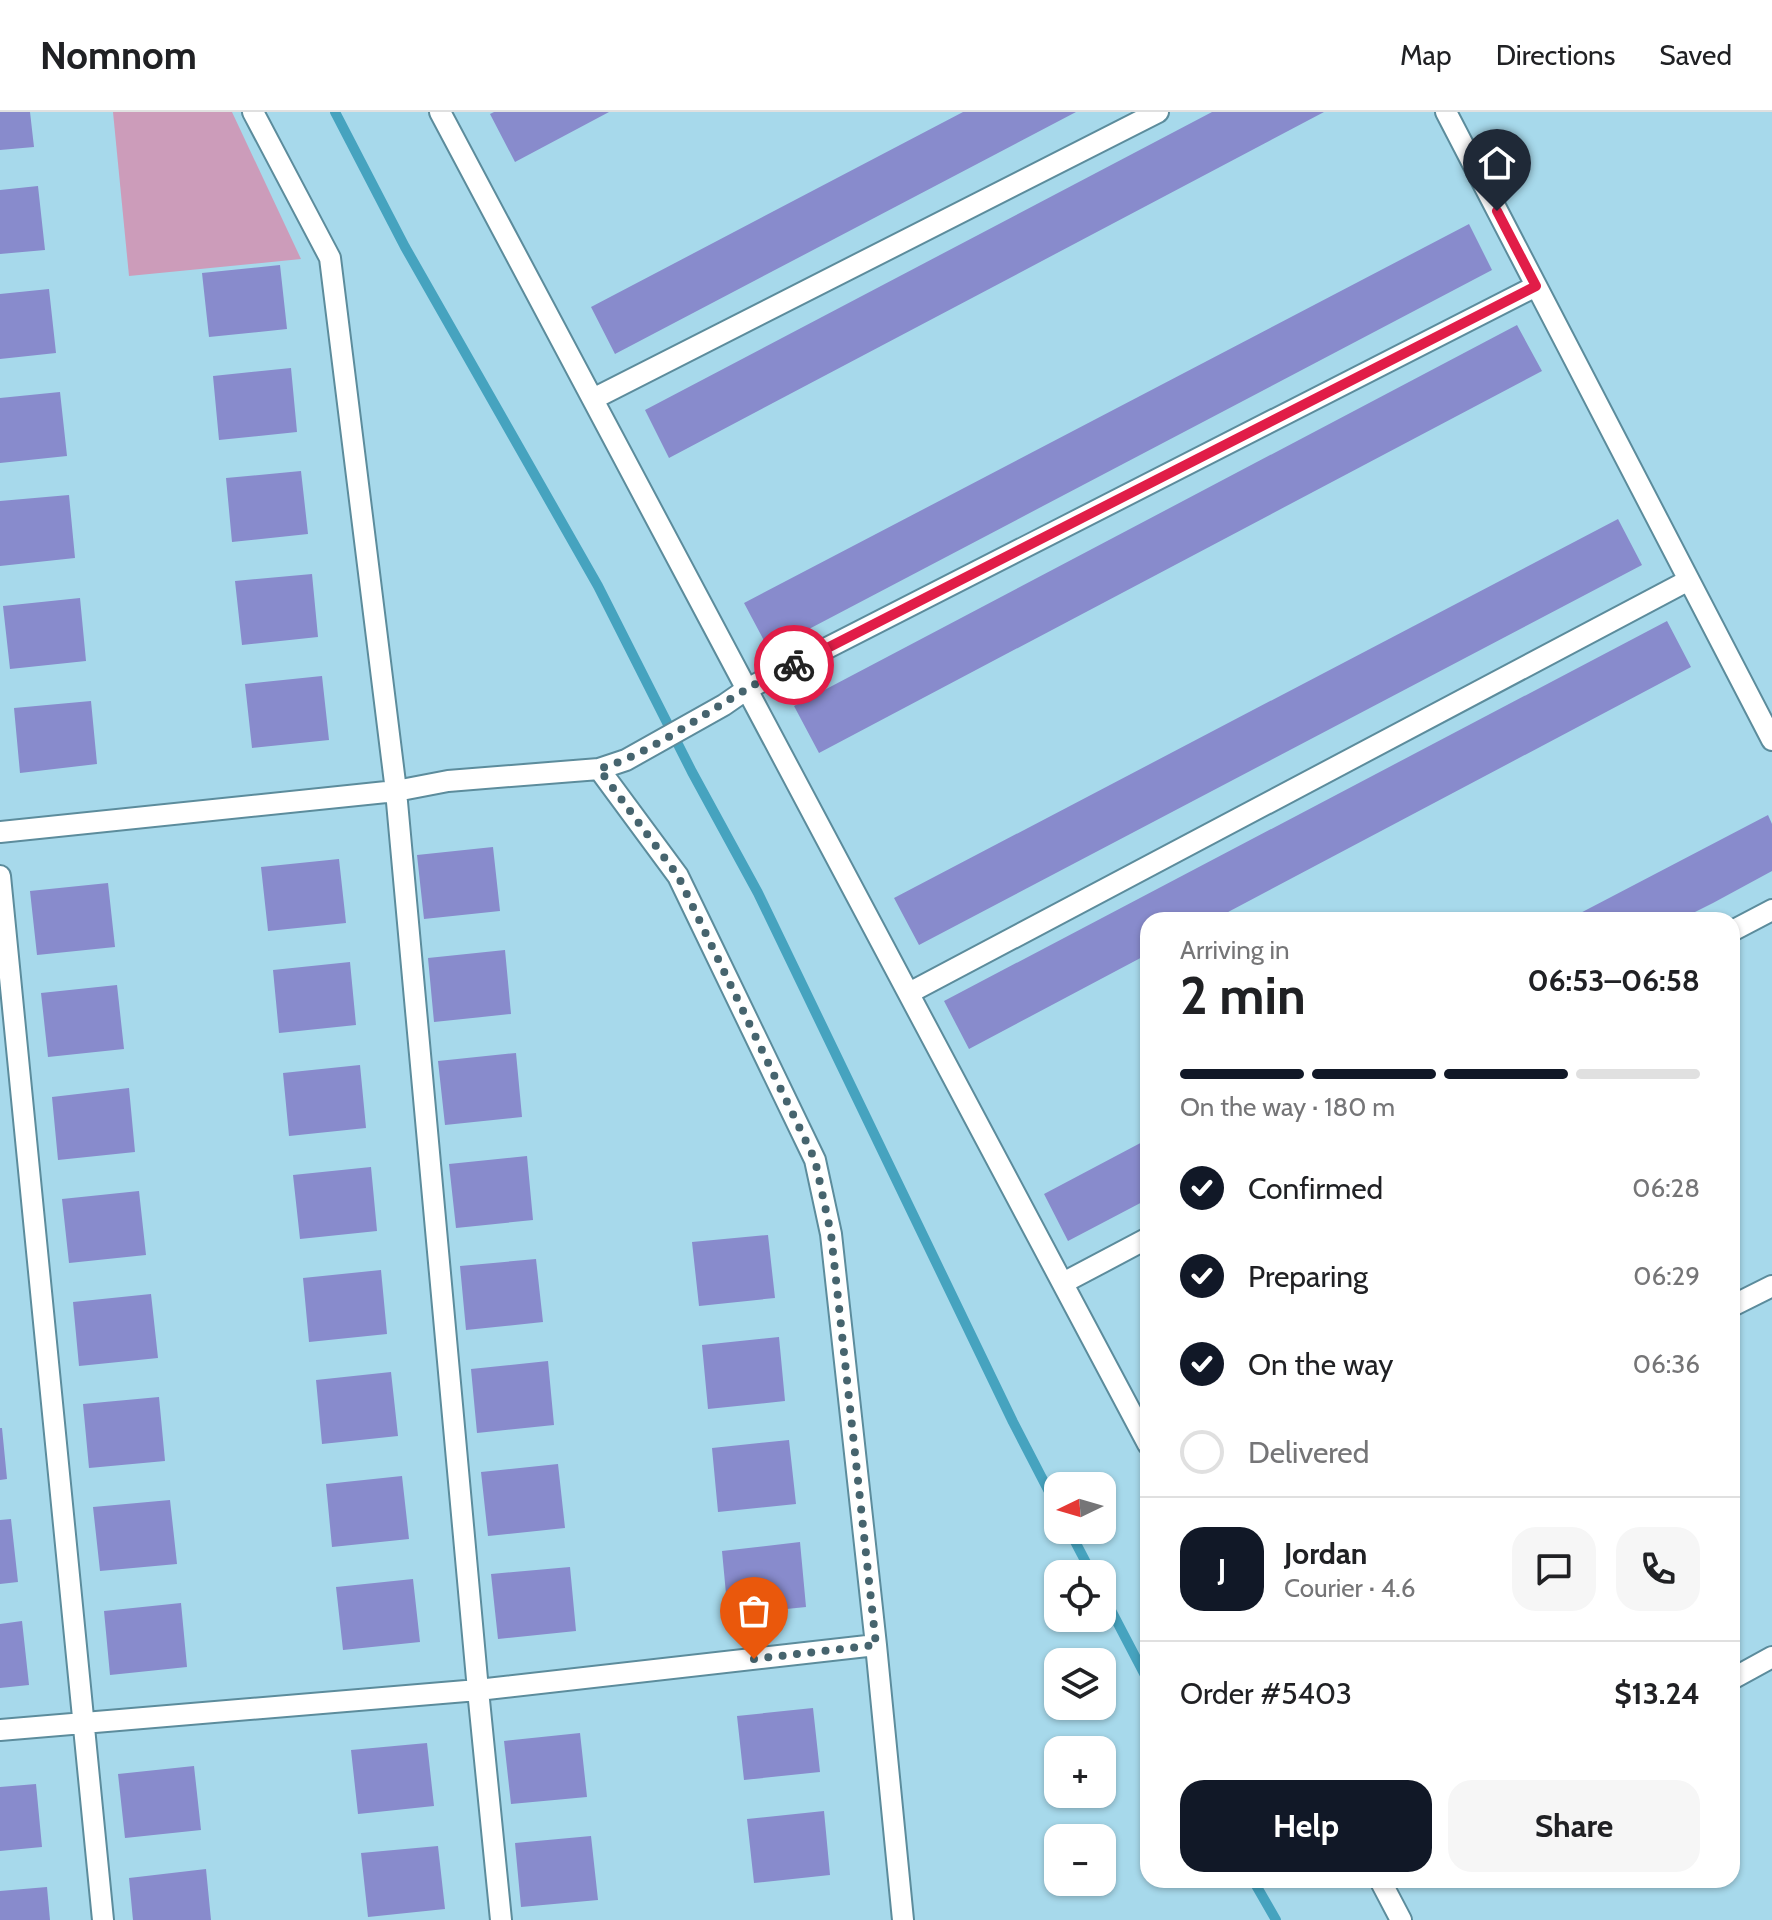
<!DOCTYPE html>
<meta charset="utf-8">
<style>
:root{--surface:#fff;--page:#f6f6f6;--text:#202124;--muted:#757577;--line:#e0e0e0;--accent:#111827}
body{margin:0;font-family:Cabin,sans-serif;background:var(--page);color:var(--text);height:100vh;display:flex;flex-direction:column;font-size:30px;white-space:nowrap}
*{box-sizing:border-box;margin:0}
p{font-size:26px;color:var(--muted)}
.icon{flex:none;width:44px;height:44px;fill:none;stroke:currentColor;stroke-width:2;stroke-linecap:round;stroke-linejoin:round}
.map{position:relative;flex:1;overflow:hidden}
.details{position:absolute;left:1140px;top:800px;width:600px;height:976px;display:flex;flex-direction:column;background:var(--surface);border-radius:24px;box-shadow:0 2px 6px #0004}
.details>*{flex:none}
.needle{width:52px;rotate:265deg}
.tools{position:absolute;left:1044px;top:1360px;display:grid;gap:16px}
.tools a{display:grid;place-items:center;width:72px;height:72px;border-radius:16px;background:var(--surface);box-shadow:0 2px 6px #0004;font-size:40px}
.pin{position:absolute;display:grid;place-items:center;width:68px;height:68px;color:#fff;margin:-82px -34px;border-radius:50% 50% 50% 0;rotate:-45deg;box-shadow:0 0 8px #0007}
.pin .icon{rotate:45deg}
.courier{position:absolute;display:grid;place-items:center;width:80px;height:80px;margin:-40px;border:6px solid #e11d48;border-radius:50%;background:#fff;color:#222;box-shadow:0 2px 10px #0007}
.head em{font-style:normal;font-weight:700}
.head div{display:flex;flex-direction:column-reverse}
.head{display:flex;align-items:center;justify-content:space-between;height:136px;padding:0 40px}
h1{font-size:52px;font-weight:700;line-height:60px}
.bar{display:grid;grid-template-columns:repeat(4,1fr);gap:12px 8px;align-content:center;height:96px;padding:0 40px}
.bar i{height:10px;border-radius:6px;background:var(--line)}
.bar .current{background:var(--accent)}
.bar p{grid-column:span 4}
.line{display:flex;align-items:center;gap:20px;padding:0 40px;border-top:2px solid var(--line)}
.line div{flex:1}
.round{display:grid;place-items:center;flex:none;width:84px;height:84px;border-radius:24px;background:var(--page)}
ol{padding:0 40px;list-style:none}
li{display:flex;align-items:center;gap:24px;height:88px}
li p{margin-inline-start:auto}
li .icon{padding:8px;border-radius:50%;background:var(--accent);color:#fff;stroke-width:4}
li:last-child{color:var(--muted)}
li i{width:44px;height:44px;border:4px solid var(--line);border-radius:50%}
.button{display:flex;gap:16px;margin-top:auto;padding:16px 40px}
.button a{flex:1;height:92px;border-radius:24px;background:var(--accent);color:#fff;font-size:32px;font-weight:700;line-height:92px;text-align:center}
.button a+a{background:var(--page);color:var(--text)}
header{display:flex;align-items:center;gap:48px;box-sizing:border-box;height:112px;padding:0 40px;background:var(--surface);border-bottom:2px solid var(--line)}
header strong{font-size:38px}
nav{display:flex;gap:44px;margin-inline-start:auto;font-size:28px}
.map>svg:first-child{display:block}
.green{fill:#cc9cba}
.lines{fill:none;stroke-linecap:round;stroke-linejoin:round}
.stream{stroke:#46a3bf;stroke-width:10}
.building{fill:#888bcc}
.service-casing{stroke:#5c8c9c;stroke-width:24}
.service{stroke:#fff;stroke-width:20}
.done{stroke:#46646e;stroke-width:8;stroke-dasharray:0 14.4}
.route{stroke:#e11d48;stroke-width:10}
</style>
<header>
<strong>Nomnom</strong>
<nav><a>Map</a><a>Directions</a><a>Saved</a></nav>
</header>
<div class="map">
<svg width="1772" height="1808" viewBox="0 0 1772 1808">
<rect width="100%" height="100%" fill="#a7d9eb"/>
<path class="green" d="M113 0H232L301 147 129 164Z"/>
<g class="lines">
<path class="stream" d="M335 0 405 135 598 474 692 660 758 781 1013 1310 1058 1397
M1069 1418 1092 1462
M1102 1481 1148 1569
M1253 1768 1276 1808"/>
</g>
<path class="building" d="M0 0H30L34 35 0 38Z
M494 0H609L515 50 490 2Z
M963 0H1076L615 242 591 195Z
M1212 0H1324L669 346 645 298Z
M38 74 45 138 0 142V78Z
M1469 112 1492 158 769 538 744 491Z
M280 153 287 217 209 225 202 161Z
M49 177 56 241 0 247V182Z
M1517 213 1542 259 819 641 794 594Z
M291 256 297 320 219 328 213 264Z
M60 280 67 344 0 351V286Z
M301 359 308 422 232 430 226 366Z
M69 383 75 446 0 454V389Z
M1618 407 1642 453 919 833 894 786Z
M312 462 318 525 242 533 235 469Z
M80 486 86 549 10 557 3 494Z
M1667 509 1691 555 1213 808H1148V842L969 937 944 889Z
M322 564 329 628 252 636 245 572Z
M91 589 97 652 20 661 14 596Z
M1768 703 1772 712V759L1713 791 1679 808H1567Z
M493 735 500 799 424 807 417 743Z
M339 747 346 811 268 819 261 755Z
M108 771 115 835 37 843 30 779Z
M505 838 511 902 434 910 428 846Z
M350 850 356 913 279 921 273 858Z
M117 873 124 937 48 945 41 881Z
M516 941 522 1005 445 1013 438 949Z
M360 953 366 1016 289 1024 283 961Z
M129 976 135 1040 58 1048 52 985Z
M1148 1027V1087L1068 1129 1044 1082Z
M527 1044 533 1108 456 1116 449 1052Z
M371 1055 377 1119 300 1127 293 1063Z
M139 1079 146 1143 69 1151 62 1087Z
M768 1123 775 1186 699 1194 692 1130Z
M536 1147 543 1210 466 1218 460 1154Z
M381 1158 387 1222 309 1230 303 1166Z
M151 1182 158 1246 79 1254 73 1190Z
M779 1225 785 1289 708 1297 702 1233Z
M548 1249 554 1313 477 1321 471 1257Z
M391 1260 398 1324 322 1332 316 1268Z
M159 1285 165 1349 89 1356 83 1292Z
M0 1316H2L7 1367 0 1368Z
M789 1328 796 1392 718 1400 712 1336Z
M558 1352 565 1416 488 1424 481 1360Z
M402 1364 409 1427 332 1435 326 1372Z
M170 1388 177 1452 100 1459 93 1395Z
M11 1407 18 1470 0 1472V1408Z
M800 1430 806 1495 728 1503 722 1439Z
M570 1455 576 1519 498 1527 491 1462Z
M413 1467 420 1530 343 1538 336 1475Z
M181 1491 187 1555 110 1563 104 1499Z
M22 1509 29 1573 0 1576V1512Z
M813 1596 820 1660 744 1668 737 1604Z
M580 1621 587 1685 511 1692 504 1629Z
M427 1631 434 1694 358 1702 351 1638Z
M194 1654 201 1718 125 1726 118 1662Z
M36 1672 42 1735 0 1739V1675Z
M824 1699 830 1763 754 1771 747 1707Z
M591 1724 598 1788 521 1795 515 1731Z
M438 1734 445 1797 368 1805 361 1741Z
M206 1757 211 1808H133L129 1766Z
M47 1775 50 1808H0V1779Z"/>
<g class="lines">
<defs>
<path id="service" d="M253 0 330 146 396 679 478 1578 501 1808
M440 0 1148 1332
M1446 0 1772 628
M593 287 1158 0
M599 657 678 764 815 1048 831 1122 876 1533 903 1808
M0 720 396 679 448 669 599 657 626 648 724 593 747 577 1536 174
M0 764 103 1808
M1732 819 1772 798
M909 881 1689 468
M1063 1171 1148 1126
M1732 1194 1772 1174
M1732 1567 1772 1545
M0 1618 478 1578 876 1533
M1380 1768 1401 1808"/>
</defs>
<use href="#service" class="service-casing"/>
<use href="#service" class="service"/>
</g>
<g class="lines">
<path class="done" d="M754 1547 876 1533 831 1122 815 1048 678 764 599 657C654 640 699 604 749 576 763 567 779 560 794 553"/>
<path class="route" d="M794 553 1536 174 1497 99"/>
</g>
</svg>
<div class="tools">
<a><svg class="needle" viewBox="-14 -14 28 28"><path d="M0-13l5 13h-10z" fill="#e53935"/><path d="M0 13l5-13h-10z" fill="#757577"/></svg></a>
<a><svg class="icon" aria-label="locate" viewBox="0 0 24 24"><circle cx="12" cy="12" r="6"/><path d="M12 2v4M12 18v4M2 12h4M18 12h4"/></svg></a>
<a><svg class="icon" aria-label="layers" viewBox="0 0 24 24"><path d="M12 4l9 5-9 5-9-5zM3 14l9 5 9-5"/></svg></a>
<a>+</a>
<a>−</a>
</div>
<div class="pin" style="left:754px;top:1547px;background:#ea580c"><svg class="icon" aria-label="bag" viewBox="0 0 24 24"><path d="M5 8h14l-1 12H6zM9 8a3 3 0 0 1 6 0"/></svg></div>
<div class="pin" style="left:1497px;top:99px;background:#1f2937"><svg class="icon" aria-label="home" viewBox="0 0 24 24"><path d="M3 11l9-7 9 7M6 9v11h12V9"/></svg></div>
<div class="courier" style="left:794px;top:553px"><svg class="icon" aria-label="bike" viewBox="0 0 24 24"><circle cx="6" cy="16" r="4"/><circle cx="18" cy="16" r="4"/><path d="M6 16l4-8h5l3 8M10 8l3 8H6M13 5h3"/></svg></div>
<section class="details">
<div class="head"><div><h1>2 min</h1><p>Arriving in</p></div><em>06:53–06:58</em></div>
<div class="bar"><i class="current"></i><i class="current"></i><i class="current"></i><i></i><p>On the way · 180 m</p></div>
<ol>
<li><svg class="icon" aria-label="check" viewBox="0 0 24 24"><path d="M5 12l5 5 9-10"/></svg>Confirmed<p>06:28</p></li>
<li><svg class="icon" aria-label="check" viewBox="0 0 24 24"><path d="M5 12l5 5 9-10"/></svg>Preparing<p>06:29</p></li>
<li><svg class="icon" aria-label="check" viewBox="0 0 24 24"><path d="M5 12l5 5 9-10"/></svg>On the way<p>06:36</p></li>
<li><i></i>Delivered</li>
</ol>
<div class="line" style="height:144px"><b class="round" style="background:var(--accent);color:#fff">J</b><div><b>Jordan</b><p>Courier · 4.6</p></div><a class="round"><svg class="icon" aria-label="chat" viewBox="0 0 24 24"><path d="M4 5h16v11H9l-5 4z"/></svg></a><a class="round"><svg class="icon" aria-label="phone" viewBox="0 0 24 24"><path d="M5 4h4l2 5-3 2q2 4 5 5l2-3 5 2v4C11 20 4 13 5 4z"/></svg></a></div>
<div class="line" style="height:104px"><div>Order #5403</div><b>$13.24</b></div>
<div class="button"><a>Help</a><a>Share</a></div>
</section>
</div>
